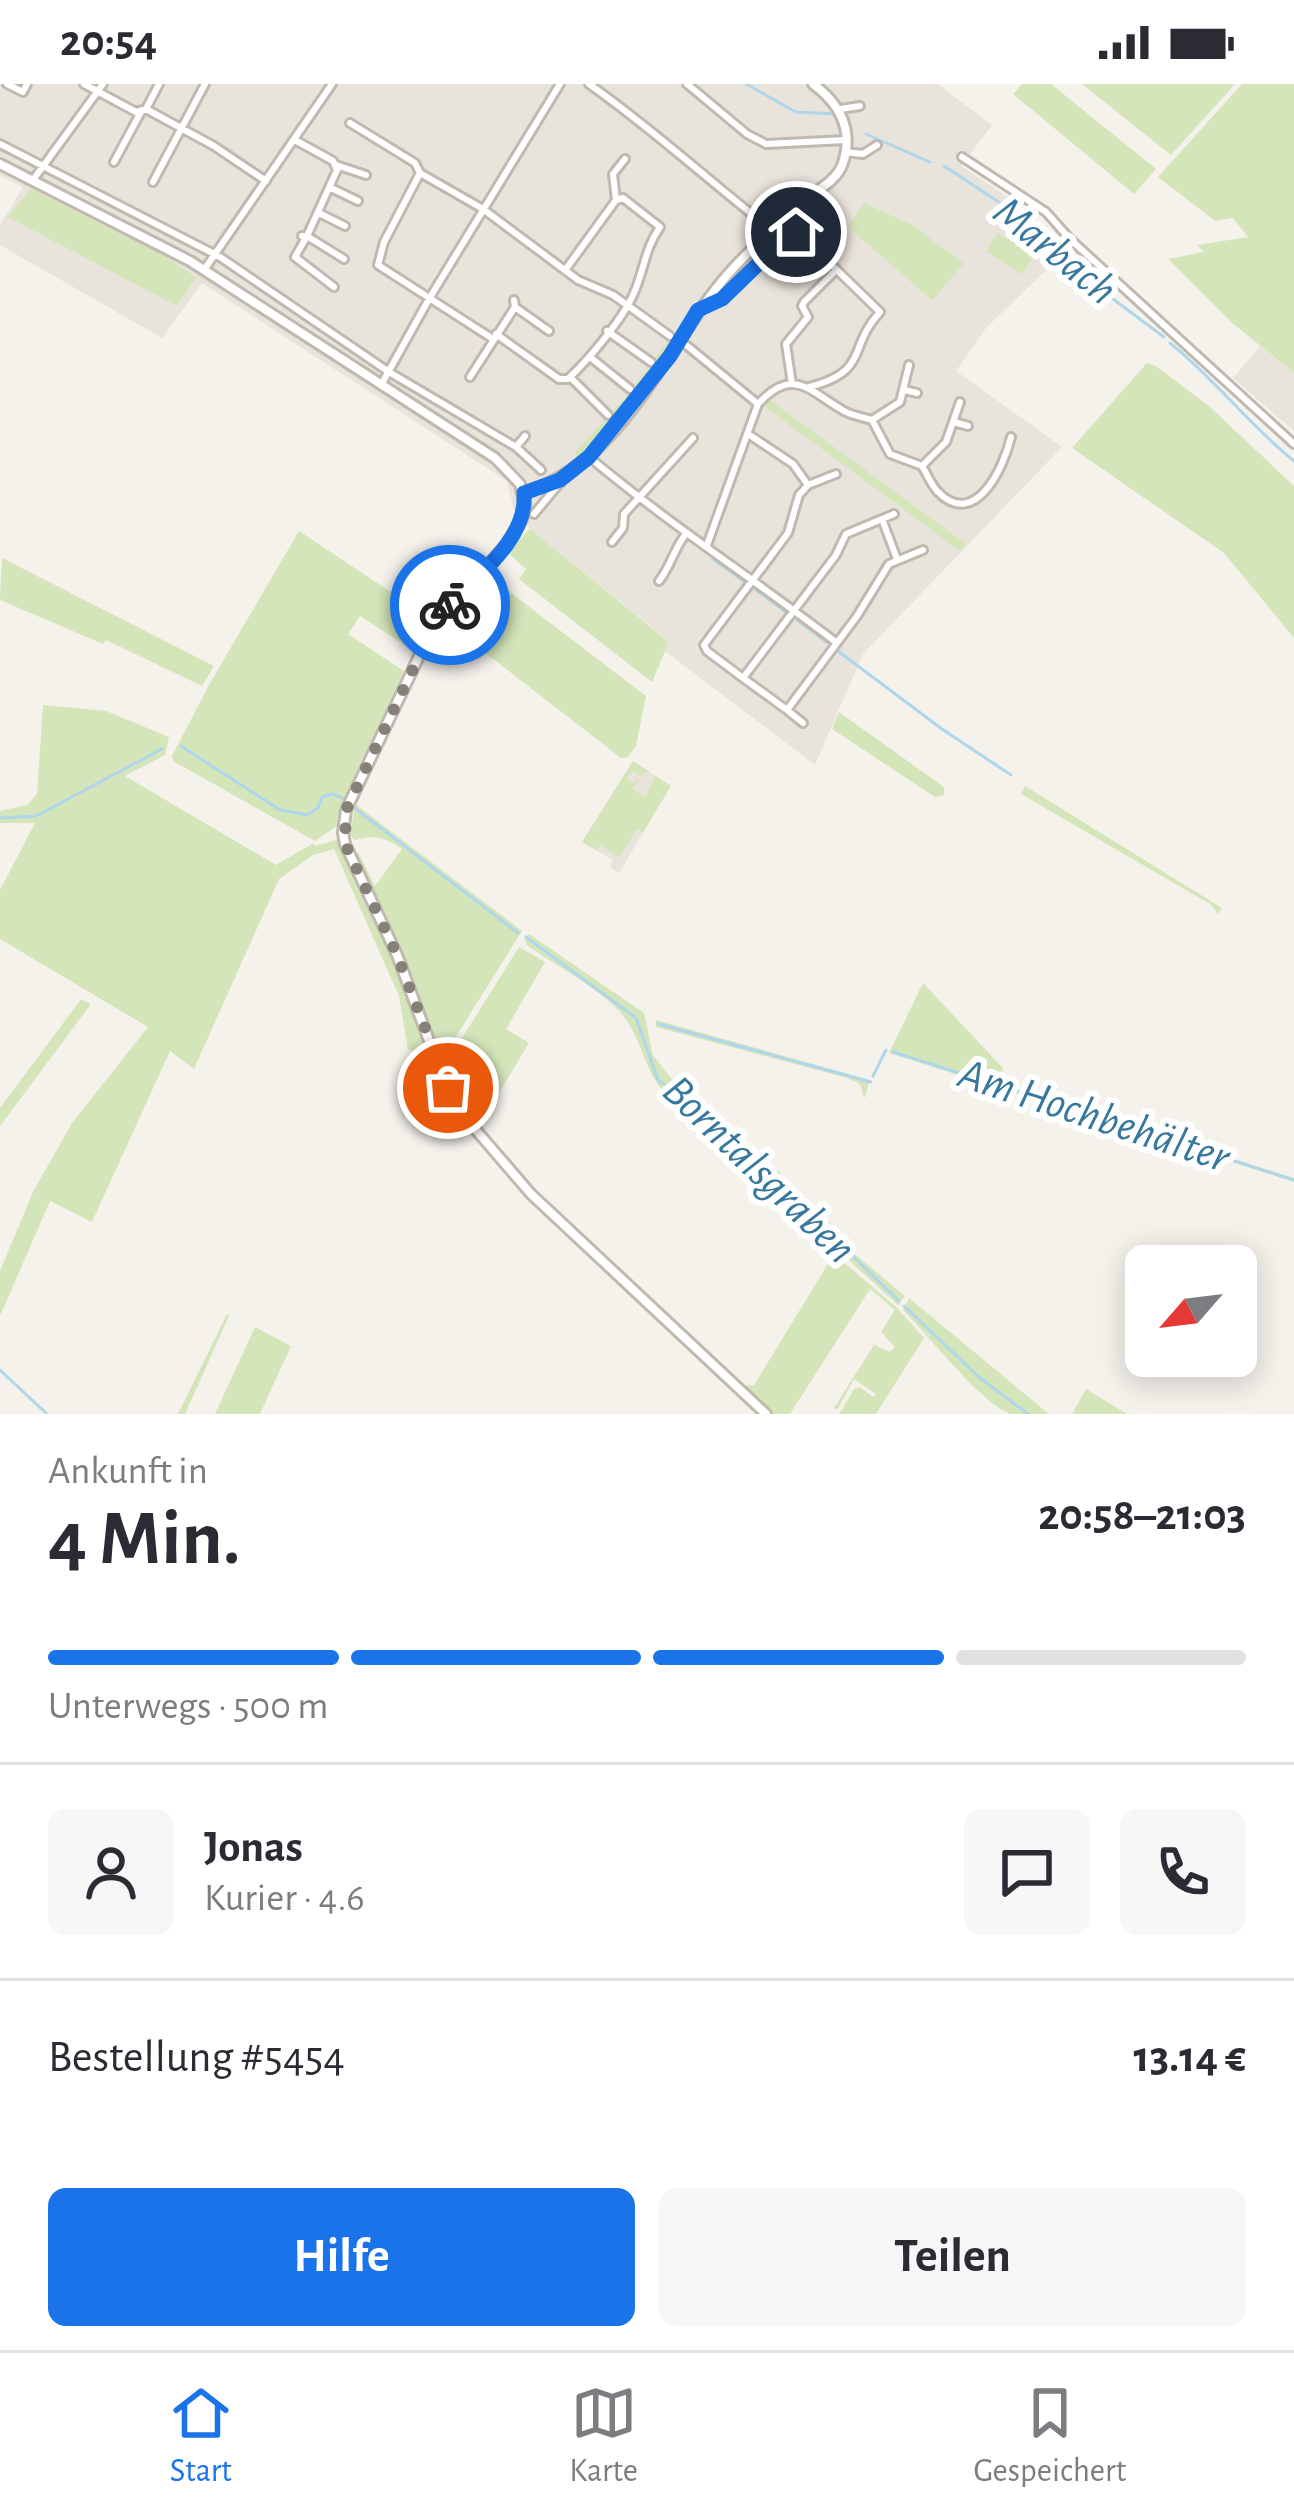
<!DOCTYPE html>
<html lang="de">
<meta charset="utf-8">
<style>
:root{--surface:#fff;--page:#f7f7f7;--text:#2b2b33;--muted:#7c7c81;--line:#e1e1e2;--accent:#1a73e8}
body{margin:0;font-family:"Alegreya Sans",sans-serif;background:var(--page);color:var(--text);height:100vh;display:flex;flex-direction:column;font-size:45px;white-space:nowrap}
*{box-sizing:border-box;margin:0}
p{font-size:39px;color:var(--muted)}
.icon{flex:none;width:66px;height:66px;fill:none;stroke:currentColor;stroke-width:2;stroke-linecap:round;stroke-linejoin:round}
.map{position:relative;height:1330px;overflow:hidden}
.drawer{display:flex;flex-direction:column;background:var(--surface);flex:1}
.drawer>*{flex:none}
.needle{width:78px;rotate:242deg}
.controls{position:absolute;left:1125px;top:1161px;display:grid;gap:24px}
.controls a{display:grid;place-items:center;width:132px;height:132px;border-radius:18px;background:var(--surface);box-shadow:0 6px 30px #0003;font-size:60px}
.pin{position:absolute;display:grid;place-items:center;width:102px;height:102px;color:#fff;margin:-51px;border:6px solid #fff;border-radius:50%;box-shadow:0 3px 12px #0007}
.courier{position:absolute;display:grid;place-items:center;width:120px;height:120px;margin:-60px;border:9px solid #1a73e8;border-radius:50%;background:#fff;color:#222;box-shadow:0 3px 15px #0007}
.headline em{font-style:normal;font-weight:700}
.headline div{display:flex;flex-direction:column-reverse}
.headline{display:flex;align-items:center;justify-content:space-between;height:204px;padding:0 48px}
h1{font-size:78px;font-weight:700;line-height:90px}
.bar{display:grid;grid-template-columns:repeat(4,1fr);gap:18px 12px;align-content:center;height:144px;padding:0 48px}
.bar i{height:15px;border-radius:9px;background:var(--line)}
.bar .selected{background:var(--accent)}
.bar p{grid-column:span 4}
.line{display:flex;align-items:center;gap:30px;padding:0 48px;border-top:3px solid var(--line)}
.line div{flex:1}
.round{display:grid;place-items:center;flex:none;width:126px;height:126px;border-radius:18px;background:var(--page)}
.button{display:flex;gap:24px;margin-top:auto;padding:24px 48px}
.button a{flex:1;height:138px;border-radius:18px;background:var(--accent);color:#fff;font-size:48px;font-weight:700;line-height:138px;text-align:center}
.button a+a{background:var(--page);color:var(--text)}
.status{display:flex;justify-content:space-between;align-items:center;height:84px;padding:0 60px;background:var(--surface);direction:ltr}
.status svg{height:33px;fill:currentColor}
.tab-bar{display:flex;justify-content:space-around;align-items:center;height:168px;border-top:3px solid var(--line);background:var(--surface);font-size:33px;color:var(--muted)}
.tab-bar a{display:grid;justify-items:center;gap:6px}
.tab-bar .selected{color:var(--accent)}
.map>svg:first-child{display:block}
.residential{fill:#e8e3db}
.green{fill:#d4e5b9}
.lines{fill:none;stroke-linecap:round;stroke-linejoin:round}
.stream{stroke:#afd6eb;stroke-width:3}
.minor-casing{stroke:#c0b9af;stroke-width:12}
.tertiary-casing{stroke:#c0b9af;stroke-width:14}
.minor{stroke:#fff;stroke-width:6}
.tertiary{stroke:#fff;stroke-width:8}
.done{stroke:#858078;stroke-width:12;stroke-dasharray:0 21.6}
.route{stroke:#1a73e8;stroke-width:15}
.labels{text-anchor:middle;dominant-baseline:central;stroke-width:12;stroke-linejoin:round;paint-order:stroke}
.water-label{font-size:45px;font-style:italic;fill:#38789d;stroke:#fff}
</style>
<div class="status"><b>20:54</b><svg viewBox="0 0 49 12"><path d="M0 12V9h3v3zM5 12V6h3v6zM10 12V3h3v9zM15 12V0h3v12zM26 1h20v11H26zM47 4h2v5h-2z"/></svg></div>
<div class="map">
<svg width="1294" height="1330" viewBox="0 0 1294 1330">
<rect width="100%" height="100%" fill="#f5f2ec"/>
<path class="residential" d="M0 0H938L992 41 961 82 1017 119 1067 166 986 244 956 287 1062 363 863 570 815 681 665 567 669 557 530 445 516 433 507 397 202 199 162 254 0 161V141L23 103 0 92Z
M1260 262 1294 289V347L1233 294Z
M633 677 671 702 619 789 610 783 613 776 582 758Z"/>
<path class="green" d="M1022 0H1051L1156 85 1134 110 1013 10Z
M1082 0H1235L1171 71Z
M1242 0H1294V289L1231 238 1168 175 1204 168 1197 161 1248 153 1233 134 1215 137 1158 93Z
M31 104 163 171 196 193 177 222 8 133Z
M864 119 912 141 964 180 932 216 848 143Z
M998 149 1034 171 1022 190 986 167Z
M671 252 676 255 634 314 574 383 576 367 625 314Z
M1147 279 1156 282 1210 323 1294 402V554L1224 469 1072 364Z
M770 316 966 460 960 467 764 322Z
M530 445 669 558 652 598 519 495 526 485 507 468Z
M299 447 427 532 411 565 360 532 348 550 404 587 339 725 337 742 315 757 173 677 172 672 209 601Z
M2 474 214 582 202 602 106 556 103 560 0 516Z
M486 490 646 612 636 662 628 673 621 674 443 536 472 505 481 511 483 507 475 502Z
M43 621 106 627 169 653 165 671 125 692 276 781 312 760 316 762 339 755 393 872 432 978 419 979 416 967 408 966 399 912 334 765 313 771 279 795 194 985 170 967 92 1138 50 1117 0 1232V1187L33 1108 72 1039 148 943 0 855V806L35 739H0V727L27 721 37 710Z
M839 628 944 703V711L935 713 832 645Z
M633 677 648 687 641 692 632 687 627 694 632 699 639 696 632 705 645 713 655 692 671 702 643 748 637 745 619 774 600 761 596 766 582 758Z
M1025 702 1222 824 1218 830 1210 820 1021 710Z
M355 720 522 847 442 975 400 867 352 765 359 770 375 802 402 765C387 754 373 750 355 756L350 751Z
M529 850 644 929 653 971 694 1024 779 1088 835 1144 851 1167 905 1212 898 1221 662 1006C645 985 642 959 627 937 608 908 555 882 527 861L524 854Z
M519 863 545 878 506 945 529 959 479 1042 466 1027 444 983Z
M923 899 1002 983 1005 1001 1103 1033 1117 1029 1114 1037 1294 1094V1098L889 969Z
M81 915 91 920 0 1042V1024Z
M656 936 870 996 864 1015 860 1000 847 994 656 943Z
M834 1170 897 1224 924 1254 876 1330H839L854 1305 860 1303 873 1313 876 1310 854 1295 837 1326 834 1324 874 1261 890 1268 895 1263 881 1248 895 1226 870 1205 790 1330H769L740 1302 754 1301Z
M909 1214 1049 1330C1038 1330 1022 1330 1011 1330 982 1321 926 1248 903 1226Z
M227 1230 229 1232 185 1330H178Z
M255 1243 291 1262 260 1330H215Z
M1086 1305 1127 1330H1072Z"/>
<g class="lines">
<path class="stream" d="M746 0 796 28 836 30
M866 50 930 78
M944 82 1020 132 1070 183 1164 253
M1170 259C1215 295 1249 341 1294 377
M713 475 745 498
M755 505 786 528
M797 536 828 559
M838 567 942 645 1011 691
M181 662 280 726 307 731 318 724 322 713 333 710 345 715
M356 725 518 849
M0 734 36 732 162 665
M526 853 636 934 658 996 679 1010 686 1026 732 1066 767 1086 808 1136 836 1156 899 1217
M658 940 871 998
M893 968 1294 1096
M873 992 886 966
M904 1222 980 1294 1028 1330
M0 1286 47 1330"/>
<defs>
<path id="minor" d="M7 0 23 8 27 0
M84 0 136 28 146 25 214 62 266 97
M589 0C653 45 710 98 772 146
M687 0 747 50 766 60 845 56
M147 23 159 0
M840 25 860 22
M350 39 415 79 420 89 483 125 578 196 613 211 670 252
M295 56 333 77 337 86 307 152H302
M0 60 220 173 389 288 516 363 541 386
M845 68 863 70 877 61
M962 73 1046 128 1070 155 1294 360
M114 78 142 26
M336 81 366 91
M420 89 384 158 378 181 493 255
M33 96 103 0
M153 98 205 0
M331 104 358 117
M616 116 613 90 625 75
M319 129 345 142
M204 186 332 0
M334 203 295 173 307 152 344 175
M707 222 722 215 791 148 799 149 880 228C847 264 870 287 809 303
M515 223 549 247
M607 247 651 278
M496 250 559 295H568C589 275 626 232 636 204 645 181 646 163 660 143L623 114 616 116 566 185
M680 256 758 320
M590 273 630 305
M470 293 515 223 514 216
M570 293 608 331
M792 300 786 260 808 233 802 222 804 218 836 186
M381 301 429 215 560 0
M905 306 917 309
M872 336 890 370 922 382 946 358 960 318
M954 338 968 342
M748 350 793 380 808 401
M516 363 525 352
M589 373C669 440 754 495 837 559
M922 382C927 390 931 400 937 407 975 447 1004 383 1011 353
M534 430 564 394
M882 435 897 475
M612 458 623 444 624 430 693 354
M707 461 758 320C794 281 810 308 844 327 853 332 863 333 872 336L900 318 909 281
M659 497C671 482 673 467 685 451
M743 594 707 567 704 561 788 449 799 411 808 401 836 390
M787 626 743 594 836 471 846 450 894 430
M803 639 787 626 857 532 889 480 923 466"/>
<path id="tertiary" d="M0 80 190 177 495 374 520 400 525 423 522 435 506 461 432 545 346 726 343 749 345 760 397 871 440 986 469 1038 531 1110 766 1330
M523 409C630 378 670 245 744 173 760 158 774 142 790 127 806 111 836 101 843 79 854 45 839 19 813 0"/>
</defs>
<use href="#minor" class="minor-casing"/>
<use href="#tertiary" class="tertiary-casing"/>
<use href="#minor" class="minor"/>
<use href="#tertiary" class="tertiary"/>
</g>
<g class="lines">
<path class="done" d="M448 1004 397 871 345 760 346 726 432 545 450 521"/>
<path class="route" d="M450 521C478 491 528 454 524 409L560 396 589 373 670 272 698 226 722 215 791 148H796"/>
</g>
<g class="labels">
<g class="water-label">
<text transform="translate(1055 167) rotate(39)">Marbach</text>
<text transform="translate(1094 1032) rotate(18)">Am Hochbehälter</text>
<text transform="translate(759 1086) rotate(44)">Borntalsgraben</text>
</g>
</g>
</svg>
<div class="controls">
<a><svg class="needle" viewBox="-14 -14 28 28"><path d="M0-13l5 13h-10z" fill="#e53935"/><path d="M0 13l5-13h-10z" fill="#7c7c81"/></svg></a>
</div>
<div class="pin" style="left:448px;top:1004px;background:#ea580c"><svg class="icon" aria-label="bag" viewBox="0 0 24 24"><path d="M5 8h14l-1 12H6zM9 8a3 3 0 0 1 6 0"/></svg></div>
<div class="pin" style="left:796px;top:148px;background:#1f2937"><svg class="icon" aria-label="home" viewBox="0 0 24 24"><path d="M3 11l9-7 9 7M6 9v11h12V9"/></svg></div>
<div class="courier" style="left:450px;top:521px"><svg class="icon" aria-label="bike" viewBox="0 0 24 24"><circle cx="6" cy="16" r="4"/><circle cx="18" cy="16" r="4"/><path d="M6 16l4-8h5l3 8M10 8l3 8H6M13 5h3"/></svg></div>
</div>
<section class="drawer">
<div class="headline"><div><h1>4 Min.</h1><p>Ankunft in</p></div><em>20:58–21:03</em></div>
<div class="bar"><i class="selected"></i><i class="selected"></i><i class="selected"></i><i></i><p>Unterwegs · 500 m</p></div>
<div class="line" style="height:216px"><a class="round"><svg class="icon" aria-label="person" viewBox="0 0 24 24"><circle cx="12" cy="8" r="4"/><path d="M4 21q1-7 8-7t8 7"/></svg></a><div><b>Jonas</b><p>Kurier · 4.6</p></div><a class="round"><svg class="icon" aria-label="chat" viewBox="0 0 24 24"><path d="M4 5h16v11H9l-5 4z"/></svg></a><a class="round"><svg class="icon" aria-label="phone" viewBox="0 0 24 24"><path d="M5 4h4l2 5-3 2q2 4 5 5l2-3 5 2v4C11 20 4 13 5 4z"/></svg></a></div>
<div class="line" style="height:156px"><div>Bestellung #5454</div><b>13.14 €</b></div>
<div class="button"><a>Hilfe</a><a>Teilen</a></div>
</section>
<nav class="tab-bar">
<a class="selected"><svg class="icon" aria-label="home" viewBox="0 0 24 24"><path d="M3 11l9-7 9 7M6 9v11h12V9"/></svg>Start</a>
<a><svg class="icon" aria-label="map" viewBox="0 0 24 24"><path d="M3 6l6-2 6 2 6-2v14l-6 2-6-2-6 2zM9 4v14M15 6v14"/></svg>Karte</a>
<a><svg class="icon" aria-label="saved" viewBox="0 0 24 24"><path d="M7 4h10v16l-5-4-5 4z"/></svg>Gespeichert</a>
</nav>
